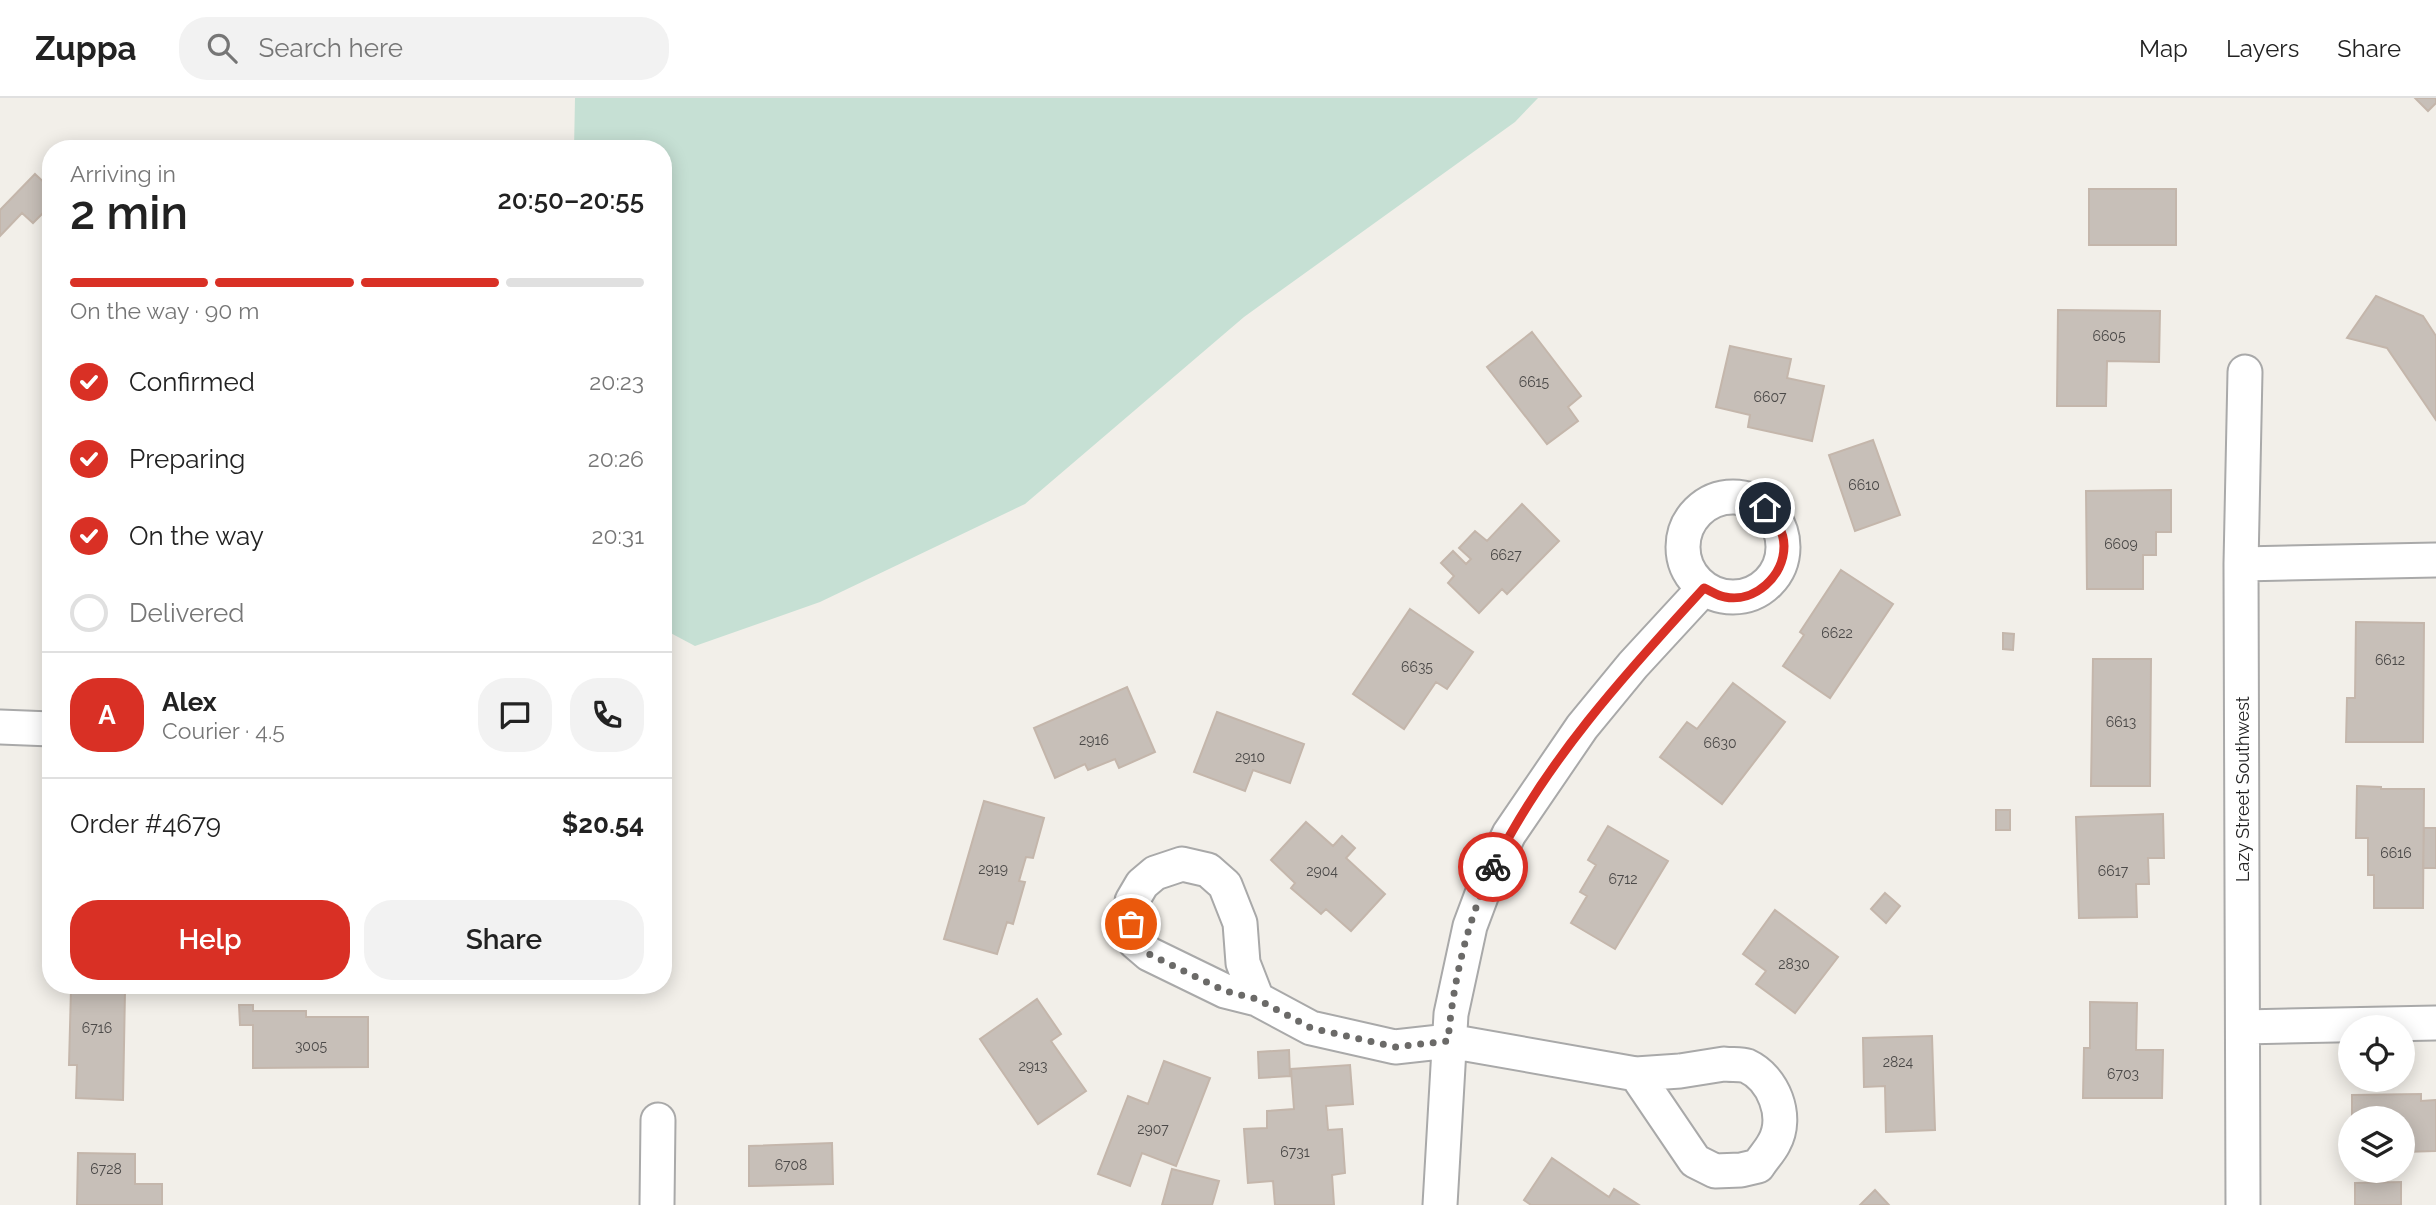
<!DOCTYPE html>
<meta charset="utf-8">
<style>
:root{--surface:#fff;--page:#f2f2f2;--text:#222;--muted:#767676;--line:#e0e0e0;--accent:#d93025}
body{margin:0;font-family:Raleway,sans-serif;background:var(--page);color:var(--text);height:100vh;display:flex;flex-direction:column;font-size:26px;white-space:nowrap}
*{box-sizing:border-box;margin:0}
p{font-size:23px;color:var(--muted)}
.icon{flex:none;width:38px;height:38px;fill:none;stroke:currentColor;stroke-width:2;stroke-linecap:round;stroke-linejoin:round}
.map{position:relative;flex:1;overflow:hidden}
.side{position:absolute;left:42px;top:42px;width:630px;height:854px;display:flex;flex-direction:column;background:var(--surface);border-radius:28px;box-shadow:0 4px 18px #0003}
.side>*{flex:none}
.fabs{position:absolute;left:2338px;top:917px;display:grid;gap:14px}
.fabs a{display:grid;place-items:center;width:77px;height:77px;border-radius:50%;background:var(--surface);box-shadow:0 4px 18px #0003;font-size:35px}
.pin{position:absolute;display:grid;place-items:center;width:60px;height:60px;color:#fff;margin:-30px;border:4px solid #fff;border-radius:50%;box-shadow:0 2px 7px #0007}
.courier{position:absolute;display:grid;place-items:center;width:70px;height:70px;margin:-35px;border:5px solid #d93025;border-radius:50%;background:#fff;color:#222;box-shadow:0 2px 9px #0007}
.headline em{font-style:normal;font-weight:600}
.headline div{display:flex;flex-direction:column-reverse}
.headline{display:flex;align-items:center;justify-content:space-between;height:119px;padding:0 28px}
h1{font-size:46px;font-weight:600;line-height:52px}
.bar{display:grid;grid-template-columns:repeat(4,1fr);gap:10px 7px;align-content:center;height:84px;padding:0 28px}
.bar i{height:9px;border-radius:5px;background:var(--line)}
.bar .current{background:var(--accent)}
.bar p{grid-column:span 4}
.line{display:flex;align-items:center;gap:18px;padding:0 28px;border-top:2px solid var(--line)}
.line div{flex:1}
.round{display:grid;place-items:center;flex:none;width:74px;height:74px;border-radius:28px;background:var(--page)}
ol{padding:0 28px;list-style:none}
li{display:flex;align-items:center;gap:21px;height:77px}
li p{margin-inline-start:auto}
li .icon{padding:7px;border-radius:50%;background:var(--accent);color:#fff;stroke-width:4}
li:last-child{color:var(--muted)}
li i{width:38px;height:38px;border:4px solid var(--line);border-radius:50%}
.cta{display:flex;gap:14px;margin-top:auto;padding:14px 28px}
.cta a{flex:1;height:80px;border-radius:28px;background:var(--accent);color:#fff;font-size:28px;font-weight:600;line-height:80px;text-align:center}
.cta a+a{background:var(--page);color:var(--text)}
header{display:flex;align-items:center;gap:42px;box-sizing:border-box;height:98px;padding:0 35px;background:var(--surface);border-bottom:2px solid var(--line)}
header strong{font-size:33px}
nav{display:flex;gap:38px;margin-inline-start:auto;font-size:24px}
.search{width:490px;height:63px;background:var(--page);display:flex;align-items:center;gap:18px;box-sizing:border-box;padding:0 24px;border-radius:28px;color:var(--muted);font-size:26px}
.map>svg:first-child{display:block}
.wetland{fill:#c6e0d4}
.building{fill:#c7bfb8;stroke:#c4b6ab;stroke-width:2}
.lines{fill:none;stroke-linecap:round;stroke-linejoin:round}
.street-casing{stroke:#a9a9a9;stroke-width:37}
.street{stroke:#fff;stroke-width:33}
.done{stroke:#6b6a68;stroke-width:7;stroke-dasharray:0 12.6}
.route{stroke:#d93025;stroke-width:9}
.labels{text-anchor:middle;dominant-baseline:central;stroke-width:6;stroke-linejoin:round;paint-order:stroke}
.number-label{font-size:14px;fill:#4b4948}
.street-label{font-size:18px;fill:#222;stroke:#fff}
</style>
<header>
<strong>Zuppa</strong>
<div class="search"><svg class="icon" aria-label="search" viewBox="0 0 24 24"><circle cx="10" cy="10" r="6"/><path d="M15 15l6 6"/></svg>Search here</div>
<nav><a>Map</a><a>Layers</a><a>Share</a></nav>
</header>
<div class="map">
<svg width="2436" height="1107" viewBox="0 0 2436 1107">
<rect width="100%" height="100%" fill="#f2efe9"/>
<path class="wetland" d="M575 0H1538L1515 24 1244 219 1025 406 820 504 695 548 663 531V51H574Z"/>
<path class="building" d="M2415 0H2436V5L2428 13Z
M35 76 51 91V107L33 125 22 115 0 138V112Z
M2089 91H2176V147H2089Z
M2376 198 2423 218 2436 238V322L2387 250 2347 240Z
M2058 212 2160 213 2159 264 2107 263 2106 308H2057Z
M1532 234 1581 298 1568 309 1578 323 1547 346 1487 269Z
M1730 248 1791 261 1787 280 1824 288 1812 343 1748 329 1750 317 1716 309Z
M1873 342 1900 417 1855 433 1829 357Z
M2171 392V434H2156V457H2143V491H2087L2086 393Z
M1522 406 1559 443 1507 496 1502 491 1479 515 1448 485 1454 478 1441 465 1453 453 1466 466 1471 461 1459 450 1475 433 1487 443Z
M1841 472 1893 506 1830 600 1783 568 1804 537 1800 534Z
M1410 511 1473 554 1447 591 1436 584 1404 631 1353 596Z
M2356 524 2424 525 2423 644H2346L2347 600H2355Z
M2003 535 2014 536 2013 552 2003 551Z
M2093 561H2151L2150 688H2091Z
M1733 585 1785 624 1722 706 1660 659 1687 624 1697 631Z
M1127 589 1155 654 1119 670 1115 661 1088 672 1085 666 1055 680 1034 630Z
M1217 614 1304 646 1290 685 1253 672 1245 693 1194 674Z
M2357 688 2381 689V691H2424L2423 810H2374V777H2368V740H2356Z
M984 703 1044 720 1033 760 1026 759 1019 783 1025 784 1013 826 1007 824 997 856 944 841Z
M1996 712H2010V732H1996Z
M2163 716 2164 760H2148L2149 786H2136L2137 819 2079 820 2076 719Z
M1306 724 1333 748 1342 738 1355 750 1346 760 1385 796 1351 833 1326 811 1321 816 1291 790 1295 785 1271 762Z
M1608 728 1668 763 1615 851 1571 825 1587 798 1580 794 1596 767 1588 762Z
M2424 730H2436V770H2423Z
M1885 795 1900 808 1886 825 1871 811Z
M1775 812 1838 859 1795 915 1756 886 1766 873 1743 856Z
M71 891 125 893 123 1002 76 1000 77 967H69Z
M1037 901 1061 936 1051 943 1086 993 1038 1026 980 941Z
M2090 904 2137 905 2136 952H2163L2162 1000H2083L2084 950H2090Z
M239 907H253V913H306V919H368V969L253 970V927H240Z
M1932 938 1935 1032 1886 1034 1885 988 1864 989 1863 940Z
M1289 952 1290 978 1259 980 1258 954Z
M1164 963 1210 980 1176 1068 1142 1055 1130 1088 1098 1076 1128 998 1148 1006Z
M1350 967 1353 1006 1326 1008 1328 1032 1342 1031 1345 1075 1332 1077 1334 1107H1275L1273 1083 1248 1085 1244 1031 1267 1030V1013L1294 1011 1291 971Z
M2421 996V1003L2436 1002V1053L2403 1054V1020H2352V997Z
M832 1045 833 1086 749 1088V1048Z
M78 1055 135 1056V1086H162V1107H77Z
M1552 1060 1609 1099 1614 1091 1639 1107H1531L1524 1102Z
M1172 1071 1219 1083 1212 1107H1162Z
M2401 1084V1107H2355V1085Z
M1875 1092 1889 1107H1860Z"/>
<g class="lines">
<defs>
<path id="street" d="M1683 449a50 50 0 1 1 100 0a50 50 0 1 1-100 0Z
M2241 466 2436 462
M0 629 51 631
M1182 766 1208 772 1225 787 1240 825 1243 865 1257 901 1225 893 1149 856 1135 844 1131 826 1132 803 1142 786 1155 775Z
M1257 901 1311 930 1395 949 1449 943 1636 976
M2243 929 2436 925
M1724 966C1731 967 1741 966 1747 968 1773 980 1789 1018 1774 1045 1770 1053 1763 1060 1758 1068L1741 1072 1715 1073 1695 1063 1636 976 1680 973Z
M657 1107 658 1022
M1440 1107 1451 916 1470 828 1488 780 1509 736 1582 629 1633 567 1704 490
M2243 1107 2241 466 2245 274"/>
</defs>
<use href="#street" class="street-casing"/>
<use href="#street" class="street"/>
</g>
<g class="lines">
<path class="done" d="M1131 826 1135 844 1149 856 1225 893 1257 901 1311 930 1395 949 1448 943C1453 885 1467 822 1493 769"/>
<path class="route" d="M1493 769C1545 664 1625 576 1704 490 1711 493 1718 498 1725 499 1755 505 1784 478 1784 448 1784 433 1775 421 1765 410"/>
</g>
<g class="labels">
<g class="number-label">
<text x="2109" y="238">6605</text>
<text x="1534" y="284">6615</text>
<text x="1770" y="299">6607</text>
<text x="1864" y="387">6610</text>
<text x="2121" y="446">6609</text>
<text x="1506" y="457">6627</text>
<text x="1837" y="535">6622</text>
<text x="2390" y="562">6612</text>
<text x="1417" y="569">6635</text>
<text x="2121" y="624">6613</text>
<text x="1094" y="642">2916</text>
<text x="1720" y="645">6630</text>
<text x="1250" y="659">2910</text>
<text x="2396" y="755">6616</text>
<text x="993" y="771">2919</text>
<text x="1322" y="773">2904</text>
<text x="2113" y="773">6617</text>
<text x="1623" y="781">6712</text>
<text x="1794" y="866">2830</text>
<text x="97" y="930">6716</text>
<text x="311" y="948">3005</text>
<text x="1898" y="964">2824</text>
<text x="1033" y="968">2913</text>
<text x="2123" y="976">6703</text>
<text x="1153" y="1031">2907</text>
<text x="1295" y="1054">6731</text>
<text x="791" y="1067">6708</text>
<text x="106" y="1071">6728</text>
</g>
<g class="street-label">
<text transform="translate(2242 691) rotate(-90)">Lazy Street Southwest</text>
</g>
</g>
</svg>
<div class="fabs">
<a><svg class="icon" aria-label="locate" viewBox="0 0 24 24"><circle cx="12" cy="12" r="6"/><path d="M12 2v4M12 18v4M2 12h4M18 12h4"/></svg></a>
<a><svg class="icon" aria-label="layers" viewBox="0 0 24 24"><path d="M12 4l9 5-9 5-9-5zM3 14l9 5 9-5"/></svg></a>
</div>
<div class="pin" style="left:1131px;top:826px;background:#ea580c"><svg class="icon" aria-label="bag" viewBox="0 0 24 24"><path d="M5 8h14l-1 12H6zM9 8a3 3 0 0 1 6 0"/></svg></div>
<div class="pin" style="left:1765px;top:410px;background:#1f2937"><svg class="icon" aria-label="home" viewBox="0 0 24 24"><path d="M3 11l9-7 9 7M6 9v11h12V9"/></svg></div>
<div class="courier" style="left:1493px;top:769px"><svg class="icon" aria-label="bike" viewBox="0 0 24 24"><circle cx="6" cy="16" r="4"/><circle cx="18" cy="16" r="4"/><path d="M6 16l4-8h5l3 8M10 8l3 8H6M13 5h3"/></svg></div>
<section class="side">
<div class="headline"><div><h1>2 min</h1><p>Arriving in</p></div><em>20:50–20:55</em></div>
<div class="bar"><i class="current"></i><i class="current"></i><i class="current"></i><i></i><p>On the way · 90 m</p></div>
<ol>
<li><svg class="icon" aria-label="check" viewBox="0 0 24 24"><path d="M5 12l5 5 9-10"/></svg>Confirmed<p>20:23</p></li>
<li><svg class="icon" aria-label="check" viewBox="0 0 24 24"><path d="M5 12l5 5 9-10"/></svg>Preparing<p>20:26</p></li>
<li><svg class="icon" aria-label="check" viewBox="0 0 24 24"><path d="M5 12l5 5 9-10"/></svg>On the way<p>20:31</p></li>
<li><i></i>Delivered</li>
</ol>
<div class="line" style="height:126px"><b class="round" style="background:var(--accent);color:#fff">A</b><div><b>Alex</b><p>Courier · 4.5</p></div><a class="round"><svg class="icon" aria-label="chat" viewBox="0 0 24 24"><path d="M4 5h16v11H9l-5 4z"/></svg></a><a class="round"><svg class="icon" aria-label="phone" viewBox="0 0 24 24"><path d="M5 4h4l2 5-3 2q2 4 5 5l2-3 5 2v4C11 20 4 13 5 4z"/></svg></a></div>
<div class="line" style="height:91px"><div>Order #4679</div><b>$20.54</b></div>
<div class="cta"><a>Help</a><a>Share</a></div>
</section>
</div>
